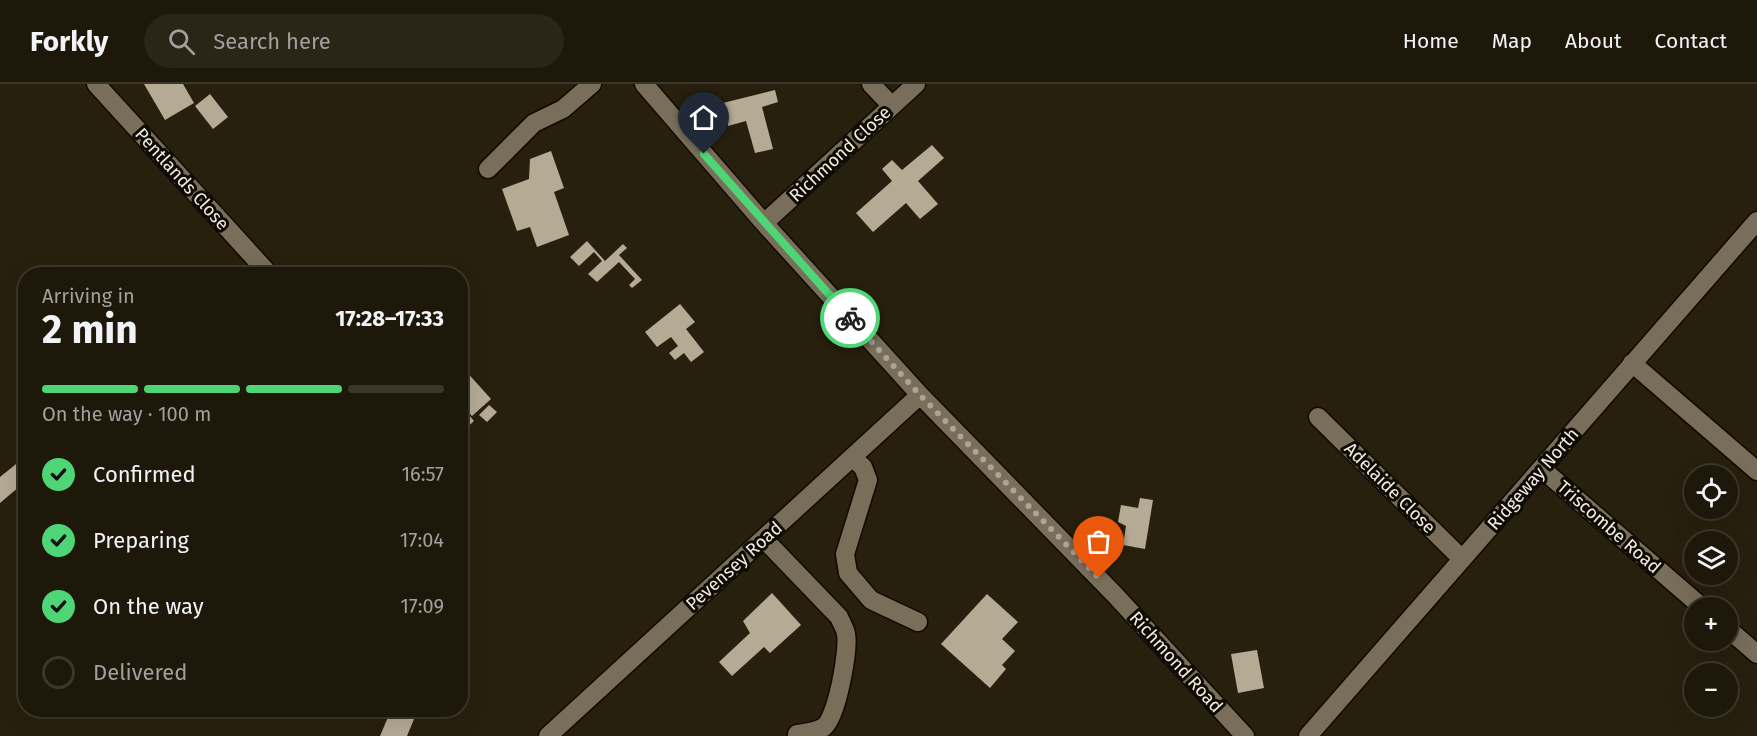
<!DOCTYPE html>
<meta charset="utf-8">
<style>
:root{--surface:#1e180a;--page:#2b2518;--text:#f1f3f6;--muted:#a1a09c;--line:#3c372b;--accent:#4ed676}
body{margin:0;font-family:"Fira Sans",sans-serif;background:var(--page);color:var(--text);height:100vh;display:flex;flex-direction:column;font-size:22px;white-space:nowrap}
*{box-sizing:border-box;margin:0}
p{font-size:20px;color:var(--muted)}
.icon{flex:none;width:33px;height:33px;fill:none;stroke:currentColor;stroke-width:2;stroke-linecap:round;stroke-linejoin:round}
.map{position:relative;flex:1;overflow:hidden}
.panel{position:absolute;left:18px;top:183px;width:450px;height:450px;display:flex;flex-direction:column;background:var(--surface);border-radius:24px;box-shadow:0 6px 24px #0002,0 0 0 2px var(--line)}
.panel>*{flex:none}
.controls{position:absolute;left:1684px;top:381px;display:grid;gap:12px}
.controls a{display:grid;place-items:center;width:54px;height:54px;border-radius:50%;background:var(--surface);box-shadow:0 6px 24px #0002,0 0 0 2px var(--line);font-size:30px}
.pin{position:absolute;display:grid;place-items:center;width:51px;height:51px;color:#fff;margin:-62px -26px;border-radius:50% 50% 50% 0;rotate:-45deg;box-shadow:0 0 6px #0007}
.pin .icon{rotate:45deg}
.courier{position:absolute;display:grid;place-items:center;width:60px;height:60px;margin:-30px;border:4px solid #4ed676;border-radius:50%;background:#fff;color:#222;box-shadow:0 2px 8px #0007}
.summary em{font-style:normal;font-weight:700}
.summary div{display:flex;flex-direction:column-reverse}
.summary{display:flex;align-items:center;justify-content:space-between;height:102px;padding:0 24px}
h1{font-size:39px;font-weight:700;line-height:45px}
.bar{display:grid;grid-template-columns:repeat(4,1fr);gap:9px 6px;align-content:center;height:72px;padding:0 24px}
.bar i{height:8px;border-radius:4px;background:var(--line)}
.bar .selected{background:var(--accent)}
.bar p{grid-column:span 4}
ol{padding:0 24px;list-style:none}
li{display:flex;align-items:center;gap:18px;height:66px}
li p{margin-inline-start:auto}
li .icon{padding:6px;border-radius:50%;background:var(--accent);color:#111;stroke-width:4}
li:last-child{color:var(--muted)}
li i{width:33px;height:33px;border:3px solid var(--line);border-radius:50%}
header{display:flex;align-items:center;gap:36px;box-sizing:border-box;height:84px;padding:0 30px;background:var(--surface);border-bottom:2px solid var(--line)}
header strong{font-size:28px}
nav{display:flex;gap:33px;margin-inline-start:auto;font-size:21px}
.search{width:420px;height:54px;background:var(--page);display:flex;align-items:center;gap:15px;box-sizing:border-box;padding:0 21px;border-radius:33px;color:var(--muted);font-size:22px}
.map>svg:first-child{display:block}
.building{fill:#b5ab95}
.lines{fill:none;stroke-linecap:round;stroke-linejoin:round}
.minor-casing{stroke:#110900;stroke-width:21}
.minor{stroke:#786e5a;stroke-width:18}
.done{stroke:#aba597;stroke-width:6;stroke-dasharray:0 10.8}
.route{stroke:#4ed676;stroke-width:8}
.labels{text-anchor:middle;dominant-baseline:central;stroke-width:6;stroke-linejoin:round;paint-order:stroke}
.street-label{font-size:18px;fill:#f2ece1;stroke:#0e0a04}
</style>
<header>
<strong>Forkly</strong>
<div class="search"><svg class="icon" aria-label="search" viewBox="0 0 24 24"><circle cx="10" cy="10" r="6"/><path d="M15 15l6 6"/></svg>Search here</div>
<nav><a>Home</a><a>Map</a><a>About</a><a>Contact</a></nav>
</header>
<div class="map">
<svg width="1757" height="652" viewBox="0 0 1757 652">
<rect width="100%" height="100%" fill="#28200e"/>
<path class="building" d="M144 0H183L194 19 165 36Z
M775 6 778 18 762 23 773 65 755 69 746 37 728 42 723 19Z
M210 10 228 33 213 45 195 22Z
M932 61 944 74 918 97 938 120 920 135 906 119 873 148 856 129 892 97 882 85 892 76 902 86Z
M551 67 564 104 554 108 569 151 537 163 530 143 517 147 502 105 529 95 530 75Z
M587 157 605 177 623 160 627 164 619 171 642 196 632 204 629 201 635 195 619 178 597 198 588 190 602 177 594 168 579 182 570 173Z
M680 220 695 238 686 245 704 268 691 278 684 269 675 276 669 269 678 262 671 253 657 263 645 248Z
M464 285 491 315 472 332 460 320V288Z
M489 321 497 328 487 338 479 331Z
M463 324 474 337 462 348 460 326Z
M26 372V397L0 419V393Z
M1140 414 1153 416 1145 465 1123 461 1126 442 1118 438 1121 421 1138 424Z
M772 509 801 541 770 569 764 563 732 592 719 578 750 549 743 537Z
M987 510 1018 538 1002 555 1015 567 1002 581 1006 585 990 604 941 560Z
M1257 566 1264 604 1238 609 1231 570Z
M391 626 417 628 407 652H380Z"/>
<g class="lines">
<defs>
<path id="minor" d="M96 0 269 190
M644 0 764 139 920 311 1115 511 1245 652
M871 0 892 22
M488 85 534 39 563 25 592 0
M764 139 916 0
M1632 279 1757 387
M1318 333 1462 475
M853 374 863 383 868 396 845 470 848 489 871 516 918 538
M1542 385 1703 524
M764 455 839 533C841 538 845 544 846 550 849 566 837 633 824 643 816 648 806 649 797 650
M1728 545 1757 570
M548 652 920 311
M1308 652 1757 137"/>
</defs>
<use href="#minor" class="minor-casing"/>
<use href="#minor" class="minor"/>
</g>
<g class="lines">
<path class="done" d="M850 234 920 311 1099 494"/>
<path class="route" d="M704 70 850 234"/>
</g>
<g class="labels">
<g class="street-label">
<text transform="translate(840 70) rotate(-43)">Richmond Close</text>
<text transform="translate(182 95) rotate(48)">Pentlands Close</text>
<text transform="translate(1533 395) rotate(-49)">Ridgeway North</text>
<text transform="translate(1390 404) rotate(45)">Adelaide Close</text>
<text transform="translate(1609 443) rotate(41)">Triscombe Road</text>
<text transform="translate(734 482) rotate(-42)">Pevensey Road</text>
<text transform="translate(1176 578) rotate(48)">Richmond Road</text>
</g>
</g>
</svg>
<div class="controls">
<a><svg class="icon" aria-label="locate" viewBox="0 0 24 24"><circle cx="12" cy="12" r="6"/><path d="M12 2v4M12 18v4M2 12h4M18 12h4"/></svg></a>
<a><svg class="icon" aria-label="layers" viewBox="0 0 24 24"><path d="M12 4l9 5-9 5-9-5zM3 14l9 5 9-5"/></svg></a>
<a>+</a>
<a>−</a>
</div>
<div class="pin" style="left:1099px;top:494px;background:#ea580c"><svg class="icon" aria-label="bag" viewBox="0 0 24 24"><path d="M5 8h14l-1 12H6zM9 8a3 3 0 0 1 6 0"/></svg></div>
<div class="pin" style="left:704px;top:70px;background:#1f2937"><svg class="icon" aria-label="home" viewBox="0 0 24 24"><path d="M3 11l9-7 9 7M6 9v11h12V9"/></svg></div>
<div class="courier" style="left:850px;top:234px"><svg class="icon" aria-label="bike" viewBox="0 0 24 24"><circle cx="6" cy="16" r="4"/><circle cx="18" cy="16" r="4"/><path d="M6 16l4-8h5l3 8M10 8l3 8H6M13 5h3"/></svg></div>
<section class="panel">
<div class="summary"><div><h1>2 min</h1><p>Arriving in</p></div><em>17:28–17:33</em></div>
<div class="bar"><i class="selected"></i><i class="selected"></i><i class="selected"></i><i></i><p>On the way · 100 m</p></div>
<ol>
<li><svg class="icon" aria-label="check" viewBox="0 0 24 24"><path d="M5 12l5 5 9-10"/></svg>Confirmed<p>16:57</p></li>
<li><svg class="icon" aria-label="check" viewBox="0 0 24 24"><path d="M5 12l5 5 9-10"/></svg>Preparing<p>17:04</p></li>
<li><svg class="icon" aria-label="check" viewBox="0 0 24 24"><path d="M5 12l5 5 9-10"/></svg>On the way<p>17:09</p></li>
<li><i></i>Delivered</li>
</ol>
</section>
</div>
